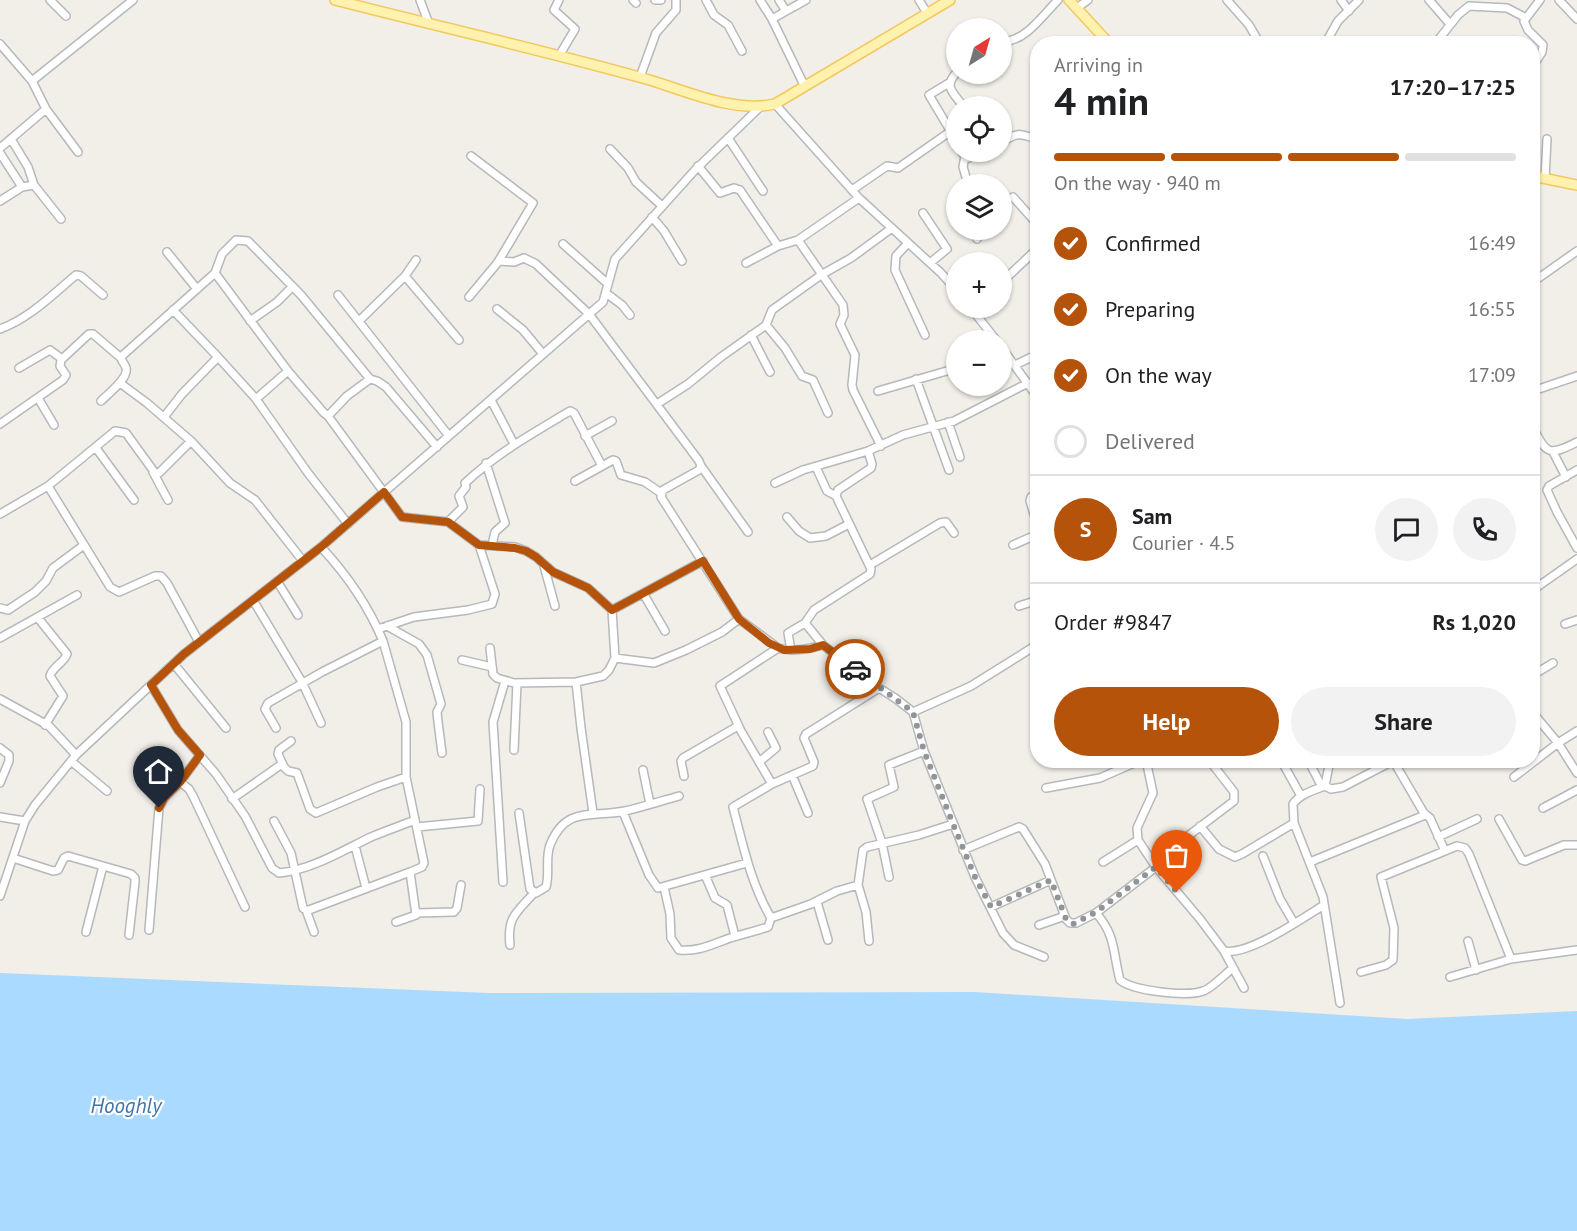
<!DOCTYPE html>
<meta charset="utf-8">
<style>
:root{--surface:#fff;--page:#f2f2f2;--text:#202124;--muted:#757577;--line:#e0e0e0;--accent:#b45309}
body{margin:0;font-family:"PT Sans",sans-serif;background:var(--page);color:var(--text);height:100vh;display:flex;flex-direction:column;font-size:22px;white-space:nowrap}
*{box-sizing:border-box;margin:0}
p{font-size:20px;color:var(--muted)}
.icon{flex:none;width:33px;height:33px;fill:none;stroke:currentColor;stroke-width:2;stroke-linecap:round;stroke-linejoin:round}
.map{position:relative;flex:1;overflow:hidden}
.panel{position:absolute;left:1030px;top:36px;width:510px;height:732px;display:flex;flex-direction:column;background:var(--surface);border-radius:24px;box-shadow:0 2px 4px #0004}
.panel>*{flex:none}
.needle{width:39px;rotate:37deg}
.tools{position:absolute;left:946px;top:18px;display:grid;gap:12px}
.tools a{display:grid;place-items:center;width:66px;height:66px;border-radius:50%;background:var(--surface);box-shadow:0 2px 4px #0004;font-size:30px}
.pin{position:absolute;display:grid;place-items:center;width:51px;height:51px;color:#fff;margin:-62px -26px;border-radius:50% 50% 50% 0;rotate:-45deg;box-shadow:0 0 6px #0007}
.pin .icon{rotate:45deg}
.courier{position:absolute;display:grid;place-items:center;width:60px;height:60px;margin:-30px;border:4px solid #b45309;border-radius:50%;background:#fff;color:#222;box-shadow:0 2px 8px #0007}
.overview em{font-style:normal;font-weight:600}
.overview div{display:flex;flex-direction:column-reverse}
.overview{display:flex;align-items:center;justify-content:space-between;height:102px;padding:0 24px}
h1{font-size:39px;font-weight:600;line-height:45px}
.bar{display:grid;grid-template-columns:repeat(4,1fr);gap:9px 6px;align-content:center;height:72px;padding:0 24px}
.bar i{height:8px;border-radius:4px;background:var(--line)}
.bar .selected{background:var(--accent)}
.bar p{grid-column:span 4}
.line{display:flex;align-items:center;gap:15px;padding:0 24px;border-top:2px solid var(--line)}
.line div{flex:1}
.round{display:grid;place-items:center;flex:none;width:63px;height:63px;border-radius:32px;background:var(--page)}
ol{padding:0 24px;list-style:none}
li{display:flex;align-items:center;gap:18px;height:66px}
li p{margin-inline-start:auto}
li .icon{padding:6px;border-radius:50%;background:var(--accent);color:#fff;stroke-width:4}
li:last-child{color:var(--muted)}
li i{width:33px;height:33px;border:3px solid var(--line);border-radius:50%}
.cta{display:flex;gap:12px;margin-top:auto;padding:12px 24px}
.cta a{flex:1;height:69px;border-radius:36px;background:var(--accent);color:#fff;font-size:24px;font-weight:600;line-height:69px;text-align:center}
.cta a+a{background:var(--page);color:var(--text)}
.map>svg:first-child{display:block}
.water{fill:#aadaff}
.lines{fill:none;stroke-linecap:round;stroke-linejoin:round}
.minor-casing{stroke:#b5b8bc;stroke-width:10}
.major-casing{stroke:#f2c960;stroke-width:12}
.minor{stroke:#fff;stroke-width:7}
.major{stroke:#fff2af;stroke-width:9}
.done{stroke:#929495;stroke-width:6;stroke-dasharray:0 10.8}
.route{stroke:#b45309;stroke-width:8}
.labels{text-anchor:middle;dominant-baseline:central;stroke-width:4.5;stroke-linejoin:round;paint-order:stroke}
.water-label{font-size:21px;font-style:italic;fill:#4174aa;stroke:#fff}
</style>
<div class="map">
<svg width="1577" height="1231" viewBox="0 0 1577 1231">
<rect width="100%" height="100%" fill="#f1efe8"/>
<path class="water" d="M0 973 489 993 975 992 1407 1019 1577 1011V1231H0Z"/>
<g class="lines">
<defs>
<path id="minor" d="M50 0 66 16
M420 0 429 24
M633 0 636 3
M655 0H661
M706 0 714 15 728 25 742 51
M760 0 772 19 805 87
M779 0 786 11
M919 0 927 13
M1227 0 1249 25 1260 44
M1341 0 1349 11
M1429 0 1450 24
M1559 0 1577 19
M1077 8 1088 0
M772 19 806 0
M1002 42C1026 41 1042 16 1058 0
M0 44 32 81 46 109 0 148
M1325 44 1338 21 1359 0
M1435 44 1458 15 1469 6 1507 8 1526 18
M559 56 575 29 554 10 559 0
M1533 66 1542 52 1543 45 1528 30 1524 21 1540 0
M957 72C943 87 953 92 963 106
M640 77 656 33 676 10V0
M32 81 133 0
M949 83 929 95 957 142
M775 104 859 198 941 273 957 291
M46 109 78 152
M1036 111 1038 109
M728 138 763 191
M11 139 28 167 34 185
M1002 142C1008 139 1015 133 1022 135 1029 136 1031 138 1038 138
M610 149 628 168 636 182 662 206
M962 152 965 157 969 158 983 152
M0 153 22 187
M471 156 533 203 498 262
M965 156 963 167 968 184
M698 166 720 193 734 188 740 190 778 246
M1545 179 1547 139
M852 190 887 166 898 168 951 131
M1013 197 1038 225
M0 201 22 187 34 185 61 219
M923 213 947 249 930 263
M652 217 664 231 682 261
M977 239 981 230
M798 240 843 305 844 315 840 324 855 355 852 385 853 390 881 446
M908 243 896 256 895 270 925 335
M563 244 608 284
M167 252 197 289
M746 263 778 246 798 240 859 198
M215 273 288 371 324 413 328 416 402 517 448 522 479 545 495 594 492 604 468 610 414 617 378 629
M405 276 459 340
M1002 282 1038 248
M1533 282 1577 251
M606 293 622 305 630 315
M338 295 449 436
M469 297 499 261 514 262 524 258 536 264 589 314 699 461 701 466 699 470 663 490 661 497 739 619 778 648C792 652 809 649 823 645L879 688 895 698 913 712 924 751 889 765 894 787 867 799 882 843 889 877
M971 308 996 340
M497 309 523 330 543 354
M173 310 218 357
M250 321 277 302 291 288
M359 321 405 276 416 260
M766 325 785 348 802 376 813 380 828 413
M0 329C30 318 52 295 76 275L81 276 103 295
M751 335 770 372
M1002 348 1038 398
M1015 365 1038 354
M19 368 50 350 62 359
M916 379 949 470
M120 383 147 403 191 441 230 483 255 500 303 561
M878 391 957 368
M1533 391 1577 376
M38 398 54 425
M256 399 288 371
M491 400 514 444
M101 401C108 394 129 378 126 368 125 364 122 362 121 358L123 355 215 273 222 254 236 240 248 241 301 295 370 379 377 381 386 387 437 447
M657 404 688 384 721 357 766 325 772 310 821 275 851 258 892 228
M328 416 347 396 370 379
M164 417 182 394 218 357 256 399 308 473 348 524
M948 422 960 457
M0 424 63 380 66 375 60 366 61 360 89 334H93L121 358
M1533 427C1546 455 1550 456 1577 442
M585 436 612 421
M96 448 134 500
M1553 452 1566 477
M486 463 505 523 495 532 492 545
M701 466 748 532
M816 467 827 491 836 496
M1577 470 1549 486 1547 490 1557 512 1577 548
M153 472 168 500
M575 481 613 460 616 461 621 475 645 482 661 493
M775 483 803 470 868 451 903 435 954 421 1028 383
M48 486 110 587 119 592 155 576H161L167 583 199 642
M1038 493 1031 497 1030 501 1038 527
M0 514 48 486 115 431 126 433 155 473H159L191 441
M787 517 799 531 810 538 826 536 849 524
M448 522 463 507 459 496 466 487 465 483C497 453 533 433 570 411L574 413 602 466
M479 545 515 547 526 551 536 557 553 572 588 588 612 610
M1013 545 1038 534
M321 547C348 576 368 605 383 641L406 722V777L424 863 422 867 410 872 416 915 396 922
M870 565 940 523 946 522 954 533
M544 566 555 606
M277 581 298 615
M1533 590 1577 559
M643 593 665 631
M253 600 302 682 321 723
M1019 606 1038 600
M0 608 8 610 35 592 46 581 53 568 84 545
M612 610 703 561
M38 618 67 654C64 663 52 667 50 676L63 696 45 725
M1565 624 1577 620
M387 626 419 644 427 655 441 704 437 712 438 722 442 753
M0 638 77 595
M823 645 805 623 814 610 870 574 871 569 836 496 838 490 871 468 872 464 868 451
M490 648 493 674 497 678 514 683 576 682 603 676 609 670 615 658 612 610
M791 650 788 633 805 623
M615 658 654 663 686 650 722 632 739 619
M462 660 492 667
M174 664 226 728
M1533 675 1553 663
M576 682 581 728 593 813
M151 685 178 730 216 774 245 816 272 868 279 873C311 870 342 851 371 837 385 831 400 826 415 820
M0 699 49 726 76 755
M913 712 971 686 1038 644
M1533 713 1558 743 1577 773
M276 728 265 709 268 703 322 672 383 641
M291 741 279 750 278 754 284 767 288 771 297 773 310 809 316 813 377 787 406 777
M0 748 9 755V761L0 783
M514 750 517 683
M924 751 975 877 1003 933 1014 945 1044 957
M1146 760 1153 793 1137 828 1138 840 1156 867 1200 919 1224 951C1248 956 1303 918 1324 905
M1281 760 1301 796
M1308 760 1322 787
M71 761 107 791
M759 762 776 748 768 732
M643 770 650 804
M792 775 808 813
M684 776 681 761 683 758 738 726
M1514 777 1558 743 1577 731
M180 782 189 789 193 796 245 907
M772 784 741 731 720 686 778 648
M1325 786 1330 760
M1046 788 1100 778 1141 760
M232 799 282 764
M1543 808 1577 790
M623 812 649 875 658 888 747 863
M519 813 530 889 536 893 546 887C550 873 545 859 550 845 566 805 592 818 625 811 643 807 661 801 679 796
M1425 814 1430 818 1445 851
M0 817 25 821
M1499 819 1522 860 1525 861 1564 845H1577
M274 821 291 853 303 908 306 910H309L410 872
M1200 826 1219 849 1235 857 1242 854 1294 823
M417 827 478 821 480 789
M1438 837 1477 819
M355 846 366 888
M963 850 1014 829 1019 827 1023 829 1045 864 1066 919 1070 923H1076L1096 913 1156 867 1180 842 1234 801V792L1213 765
M1263 856 1280 899 1294 923
M13 858 53 871 58 870 64 858 68 856 131 874 135 878V882L129 935
M1103 862 1138 840
M1310 862 1425 815 1394 762
M705 875 715 898 727 905 735 936
M503 882 493 722 505 681
M858 885 837 891 811 904 771 918C751 884 743 845 733 807L772 784 813 766 814 762 804 738 806 734 879 688
M664 887 670 914 671 938 679 950C698 952 713 944 730 938 743 934 756 931 768 927L771 918
M0 896 25 821 35 805 76 755 184 654 321 547 603 302 615 259 695 170 759 108
M817 902 828 940
M991 907 1051 880
M306 910 314 932
M417 913 454 912 457 908 461 885
M1096 913C1116 935 1113 954 1120 980 1133 991 1187 997 1203 991 1211 989 1225 974 1233 968
M1039 925 1065 916
M149 930 159 808 164 798 180 782 200 755
M86 932 103 866
M869 941 866 912 858 885 863 850 867 847 919 835 953 824
M1468 941 1476 970
M510 945C507 917 516 913 534 893
M1224 951 1244 988
M1361 972 1386 965 1393 960 1394 928 1381 877 1457 846 1465 848 1469 854 1511 959
M1450 977 1511 959 1577 950
M1340 1003 1323 897 1294 823 1293 804C1300 794 1314 790 1325 786L1331 789 1343 787 1395 760"/>
<path id="major" d="M335 0C436 26 538 49 639 77 681 88 731 114 775 104L950 0
M1069 0 1106 40 1111 44
M1533 176 1577 185"/>
</defs>
<use href="#minor" class="minor-casing"/>
<use href="#major" class="major-casing"/>
<use href="#minor" class="minor"/>
<use href="#major" class="major"/>
</g>
<g class="lines">
<path class="done" d="M855 669 913 712 924 751 953 824 975 877 991 907 1051 880 1066 919 1073 924 1096 912 1156 867 1177 892"/>
<path class="route" d="M159 808 164 798 180 782 200 755 178 730 151 685 184 654 321 547 384 492 402 517 448 522 479 545 515 548 526 551 536 557 553 572 588 588 612 610 703 561 739 619 769 643 784 650 810 649 823 645 855 669"/>
</g>
<g class="labels">
<g class="water-label">
<text x="126" y="1105">Hooghly</text>
</g>
</g>
</svg>
<div class="tools">
<a><svg class="needle" viewBox="-14 -14 28 28"><path d="M0-13l5 13h-10z" fill="#e53935"/><path d="M0 13l5-13h-10z" fill="#757577"/></svg></a>
<a><svg class="icon" aria-label="locate" viewBox="0 0 24 24"><circle cx="12" cy="12" r="6"/><path d="M12 2v4M12 18v4M2 12h4M18 12h4"/></svg></a>
<a><svg class="icon" aria-label="layers" viewBox="0 0 24 24"><path d="M12 4l9 5-9 5-9-5zM3 14l9 5 9-5"/></svg></a>
<a>+</a>
<a>−</a>
</div>
<div class="pin" style="left:1177px;top:892px;background:#ea580c"><svg class="icon" aria-label="bag" viewBox="0 0 24 24"><path d="M5 8h14l-1 12H6zM9 8a3 3 0 0 1 6 0"/></svg></div>
<div class="pin" style="left:159px;top:808px;background:#1f2937"><svg class="icon" aria-label="home" viewBox="0 0 24 24"><path d="M3 11l9-7 9 7M6 9v11h12V9"/></svg></div>
<div class="courier" style="left:855px;top:669px"><svg class="icon" aria-label="car" viewBox="0 0 24 24"><path d="M5 17H2v-5l4-1 3-4h7l3 4 3 1v5h-3M9 17h6M6 11h13"/><circle cx="7" cy="17" r="2"/><circle cx="17" cy="17" r="2"/></svg></div>
<section class="panel">
<div class="overview"><div><h1>4 min</h1><p>Arriving in</p></div><em>17:20–17:25</em></div>
<div class="bar"><i class="selected"></i><i class="selected"></i><i class="selected"></i><i></i><p>On the way · 940 m</p></div>
<ol>
<li><svg class="icon" aria-label="check" viewBox="0 0 24 24"><path d="M5 12l5 5 9-10"/></svg>Confirmed<p>16:49</p></li>
<li><svg class="icon" aria-label="check" viewBox="0 0 24 24"><path d="M5 12l5 5 9-10"/></svg>Preparing<p>16:55</p></li>
<li><svg class="icon" aria-label="check" viewBox="0 0 24 24"><path d="M5 12l5 5 9-10"/></svg>On the way<p>17:09</p></li>
<li><i></i>Delivered</li>
</ol>
<div class="line" style="height:108px"><b class="round" style="background:var(--accent);color:#fff">S</b><div><b>Sam</b><p>Courier · 4.5</p></div><a class="round"><svg class="icon" aria-label="chat" viewBox="0 0 24 24"><path d="M4 5h16v11H9l-5 4z"/></svg></a><a class="round"><svg class="icon" aria-label="phone" viewBox="0 0 24 24"><path d="M5 4h4l2 5-3 2q2 4 5 5l2-3 5 2v4C11 20 4 13 5 4z"/></svg></a></div>
<div class="line" style="height:78px"><div>Order #9847</div><b>Rs 1,020</b></div>
<div class="cta"><a>Help</a><a>Share</a></div>
</section>
</div>
